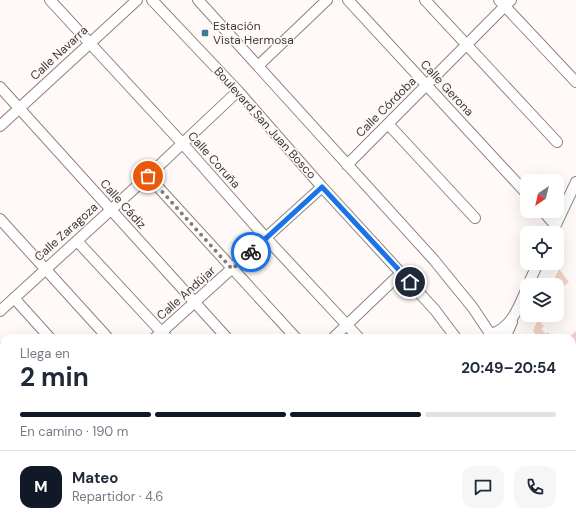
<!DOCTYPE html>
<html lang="es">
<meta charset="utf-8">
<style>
:root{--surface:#fff;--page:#f6f6f7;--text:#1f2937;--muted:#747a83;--line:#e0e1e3;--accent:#111827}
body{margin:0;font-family:"DM Sans",sans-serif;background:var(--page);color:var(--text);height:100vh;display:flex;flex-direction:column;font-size:15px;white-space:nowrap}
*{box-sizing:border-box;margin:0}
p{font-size:13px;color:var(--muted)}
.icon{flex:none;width:22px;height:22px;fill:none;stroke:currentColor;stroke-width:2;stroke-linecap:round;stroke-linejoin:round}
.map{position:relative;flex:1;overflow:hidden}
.drawer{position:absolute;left:0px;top:334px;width:576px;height:196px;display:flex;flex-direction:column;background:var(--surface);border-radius:12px 12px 0 0;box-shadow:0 4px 16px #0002}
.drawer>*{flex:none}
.needle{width:26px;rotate:215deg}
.fabs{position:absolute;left:520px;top:174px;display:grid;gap:8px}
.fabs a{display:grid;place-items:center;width:44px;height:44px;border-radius:8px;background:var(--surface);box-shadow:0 4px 16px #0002;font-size:20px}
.pin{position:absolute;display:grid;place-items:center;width:34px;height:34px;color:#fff;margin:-17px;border:2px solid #fff;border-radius:50%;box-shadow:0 1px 4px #0007}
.courier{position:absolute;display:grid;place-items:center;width:40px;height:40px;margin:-20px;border:3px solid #1a73e8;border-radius:50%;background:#fff;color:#222;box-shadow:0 1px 5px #0007}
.overview em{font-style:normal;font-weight:700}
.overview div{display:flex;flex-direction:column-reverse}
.overview{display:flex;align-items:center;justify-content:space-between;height:68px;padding:0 20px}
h1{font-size:26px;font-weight:700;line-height:30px}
.bar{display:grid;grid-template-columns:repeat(4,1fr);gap:6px 4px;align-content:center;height:48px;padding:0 20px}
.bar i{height:5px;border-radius:3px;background:var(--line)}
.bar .on{background:var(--accent)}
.bar p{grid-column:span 4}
.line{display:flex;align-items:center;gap:10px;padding:0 20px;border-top:1px solid var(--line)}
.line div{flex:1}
.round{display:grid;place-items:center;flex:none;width:42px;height:42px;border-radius:12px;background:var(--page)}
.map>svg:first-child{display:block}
.green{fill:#f4d2c6}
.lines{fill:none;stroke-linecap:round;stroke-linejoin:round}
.minor-casing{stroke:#8e827e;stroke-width:12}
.major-casing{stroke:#b67962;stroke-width:14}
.minor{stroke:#fff;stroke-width:10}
.major{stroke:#fac3af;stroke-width:12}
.done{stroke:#827d7b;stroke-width:4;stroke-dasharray:0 7.2}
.route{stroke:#1a73e8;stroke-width:5}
.poi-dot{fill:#3c7c90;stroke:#fffaf8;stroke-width:1.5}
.labels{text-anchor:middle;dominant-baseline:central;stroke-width:3;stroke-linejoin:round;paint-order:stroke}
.poi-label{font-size:12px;fill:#3e3937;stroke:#fffaf8;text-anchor:start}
.street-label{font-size:12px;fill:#3e3937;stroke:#fffaf8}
</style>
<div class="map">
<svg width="576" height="530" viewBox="0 0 576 530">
<rect width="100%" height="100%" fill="#fffaf8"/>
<path class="green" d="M559 269 569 282 557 292V285H551Z
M538 320 544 326 541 329 546 334 548 332 553 338H538L533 331 535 326Z
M576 331V349L572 353V338H568Z
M576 430V446L572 452V432Z
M472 526H487L490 530H470Z"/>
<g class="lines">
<defs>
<path id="minor" d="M50 0 182 143 266 238 359 338
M152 0 238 91 322 187 435 310 456 338
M198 0 434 260 473 308 493 338
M348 0 527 194
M425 0 557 142
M499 0 576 82
M258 66 327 0
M0 87 227 338
M388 124 475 218
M0 126 137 0
M347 165 511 0
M148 176 296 338
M543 211 555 225
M0 219 108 338
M552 233 576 182
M77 241 167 338
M528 285 538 263
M14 298 50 338
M0 311 148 176 238 91
M491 334C512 328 519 306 527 288
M155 338 322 187
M333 338 401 273
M505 338 512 322
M0 349 4 353
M0 414 4 418
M0 478 4 482
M43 526 47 530
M102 526 105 530
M159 526 163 530
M220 526 223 530
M281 526 285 530
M340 526 344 530
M402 526 405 530
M123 530 127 526
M303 530 307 526"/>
<path id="major" d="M572 426 576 424
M572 463 576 457
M463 530 465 526
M512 530 517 526
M544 530 545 526"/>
</defs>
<use href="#minor" class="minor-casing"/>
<use href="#major" class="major-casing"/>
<use href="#minor" class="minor"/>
<use href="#major" class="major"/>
</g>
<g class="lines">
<path class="done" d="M148 176 232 269 251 252"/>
<path class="route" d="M251 252 322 187 410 282"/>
</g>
<rect class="poi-dot" x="201" y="29" width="8" height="8" rx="2"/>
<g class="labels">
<g class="poi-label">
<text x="213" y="26">Estación<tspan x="213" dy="14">Vista Hermosa</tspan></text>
</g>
<g class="street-label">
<text transform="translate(59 53) rotate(-43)">Calle Navarra</text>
<text transform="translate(447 88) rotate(47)">Calle Gerona</text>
<text transform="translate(386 107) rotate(-45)">Calle Córdoba</text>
<text transform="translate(265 123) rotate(48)">Boulevard San Juan Bosco</text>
<text transform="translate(214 160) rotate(48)">Calle Coruña</text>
<text transform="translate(123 204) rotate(48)">Calle Cádiz</text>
<text transform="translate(66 232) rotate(-42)">Calle Zaragoza</text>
<text transform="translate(186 293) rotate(-42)">Calle Andújar</text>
</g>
</g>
</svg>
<div class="fabs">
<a><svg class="needle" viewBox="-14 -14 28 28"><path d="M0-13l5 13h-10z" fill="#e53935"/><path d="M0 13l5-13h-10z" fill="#747a83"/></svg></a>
<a><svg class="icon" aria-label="locate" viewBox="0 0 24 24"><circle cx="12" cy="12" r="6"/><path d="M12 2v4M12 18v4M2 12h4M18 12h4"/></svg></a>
<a><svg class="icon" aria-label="layers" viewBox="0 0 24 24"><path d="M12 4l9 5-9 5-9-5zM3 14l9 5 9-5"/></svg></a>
</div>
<div class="pin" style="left:148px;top:176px;background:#ea580c"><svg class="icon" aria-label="bag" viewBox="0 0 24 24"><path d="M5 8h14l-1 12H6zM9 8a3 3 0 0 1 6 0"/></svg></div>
<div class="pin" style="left:410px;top:282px;background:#1f2937"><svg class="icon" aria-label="home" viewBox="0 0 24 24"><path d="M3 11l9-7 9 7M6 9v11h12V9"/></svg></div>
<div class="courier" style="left:251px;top:252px"><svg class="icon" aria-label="bike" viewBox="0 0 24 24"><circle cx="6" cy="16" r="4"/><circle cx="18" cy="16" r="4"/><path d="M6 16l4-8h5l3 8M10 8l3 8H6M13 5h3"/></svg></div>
<section class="drawer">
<div class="overview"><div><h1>2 min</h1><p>Llega en</p></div><em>20:49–20:54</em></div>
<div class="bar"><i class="on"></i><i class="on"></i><i class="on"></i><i></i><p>En camino · 190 m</p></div>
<div class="line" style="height:72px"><b class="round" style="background:var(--accent);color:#fff">M</b><div><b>Mateo</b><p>Repartidor · 4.6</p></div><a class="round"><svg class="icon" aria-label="chat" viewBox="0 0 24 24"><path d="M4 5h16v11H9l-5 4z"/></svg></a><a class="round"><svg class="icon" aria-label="phone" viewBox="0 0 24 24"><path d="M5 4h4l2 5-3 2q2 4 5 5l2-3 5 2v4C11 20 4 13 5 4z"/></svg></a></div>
</section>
</div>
